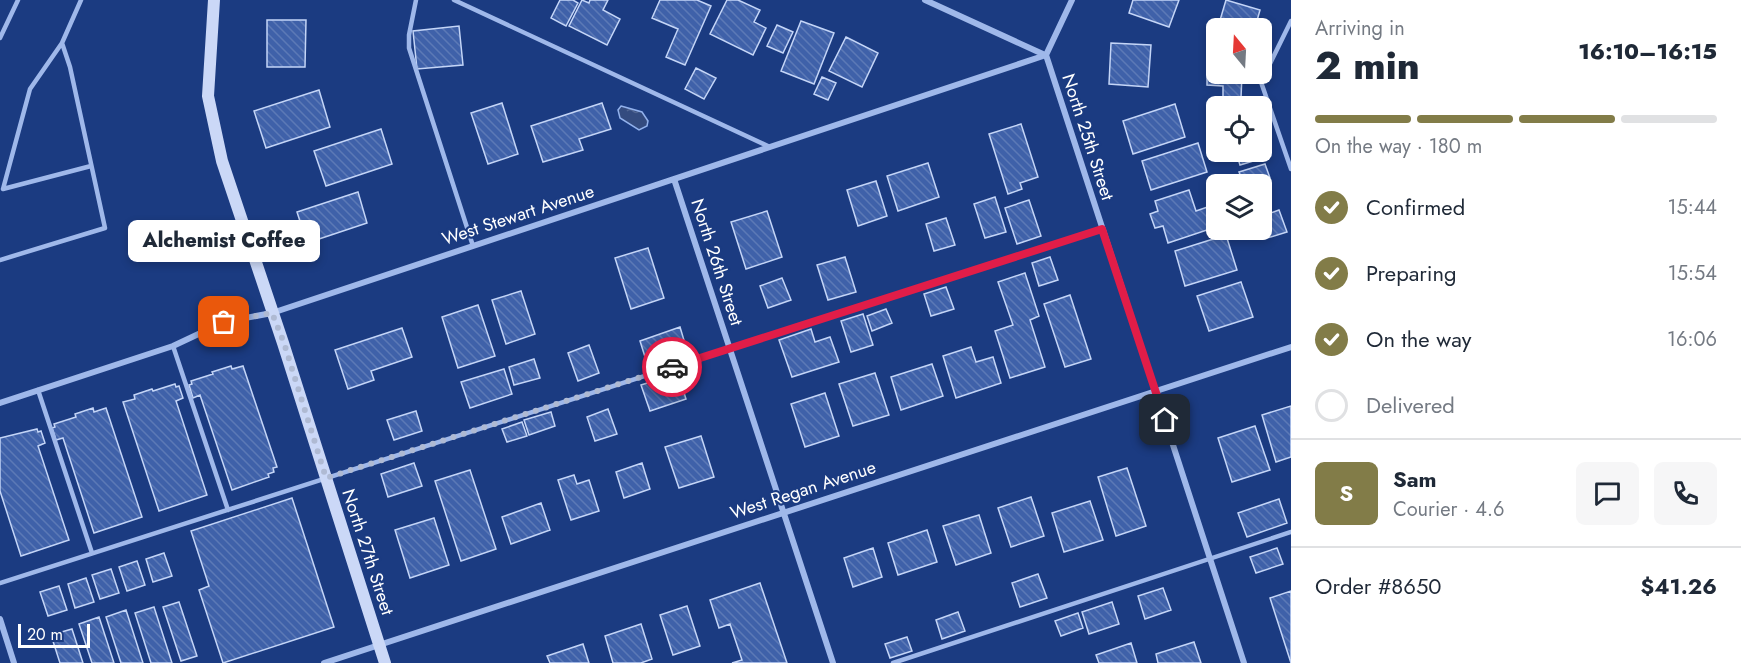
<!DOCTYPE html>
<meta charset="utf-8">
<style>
:root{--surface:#fff;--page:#f6f6f7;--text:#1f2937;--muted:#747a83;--line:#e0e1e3;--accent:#827c48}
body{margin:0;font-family:Jost,sans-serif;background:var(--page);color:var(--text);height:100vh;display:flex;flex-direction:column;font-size:22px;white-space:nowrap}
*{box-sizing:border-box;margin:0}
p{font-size:20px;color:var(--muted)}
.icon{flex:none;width:33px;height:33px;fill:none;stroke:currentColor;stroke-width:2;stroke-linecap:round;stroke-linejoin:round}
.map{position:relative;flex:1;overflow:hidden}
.panel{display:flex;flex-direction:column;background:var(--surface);width:450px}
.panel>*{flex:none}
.needle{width:39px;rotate:342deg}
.tools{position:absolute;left:1206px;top:18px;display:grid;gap:12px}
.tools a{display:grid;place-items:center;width:66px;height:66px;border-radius:9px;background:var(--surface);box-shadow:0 3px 9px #0003;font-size:30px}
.scale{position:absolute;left:18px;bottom:15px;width:72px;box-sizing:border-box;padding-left:6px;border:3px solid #fff;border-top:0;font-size:16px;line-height:21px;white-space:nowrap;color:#fff;-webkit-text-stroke:4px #1b3b81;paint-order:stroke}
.pin{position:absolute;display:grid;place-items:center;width:51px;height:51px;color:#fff;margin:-26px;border-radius:12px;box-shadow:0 3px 9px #0006}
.courier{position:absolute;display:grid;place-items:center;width:60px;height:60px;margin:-30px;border:4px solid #e11d48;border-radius:50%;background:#fff;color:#222;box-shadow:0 2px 8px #0007}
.bubble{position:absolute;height:42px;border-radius:9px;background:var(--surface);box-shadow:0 3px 9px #0003;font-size:20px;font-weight:800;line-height:42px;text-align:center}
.headline em{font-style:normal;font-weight:800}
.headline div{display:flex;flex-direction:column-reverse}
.headline{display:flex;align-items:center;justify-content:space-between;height:102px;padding:0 24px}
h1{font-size:39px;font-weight:800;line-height:45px}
.bar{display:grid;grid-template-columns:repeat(4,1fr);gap:9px 6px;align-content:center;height:72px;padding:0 24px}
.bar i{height:8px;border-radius:4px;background:var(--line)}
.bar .active{background:var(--accent)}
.bar p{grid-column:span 4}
.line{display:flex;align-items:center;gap:15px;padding:0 24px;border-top:2px solid var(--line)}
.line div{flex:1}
.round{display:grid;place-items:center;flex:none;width:63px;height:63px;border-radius:9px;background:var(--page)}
ol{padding:0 24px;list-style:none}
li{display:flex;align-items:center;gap:18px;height:66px}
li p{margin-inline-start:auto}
li .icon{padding:6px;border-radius:50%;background:var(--accent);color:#fff;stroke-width:4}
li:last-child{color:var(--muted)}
li i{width:33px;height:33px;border:3px solid var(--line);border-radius:50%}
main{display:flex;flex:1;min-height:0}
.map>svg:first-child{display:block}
.water{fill:url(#water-ripples);stroke:#92b1ec;stroke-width:1.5}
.building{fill:url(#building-back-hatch);stroke:#c4d5f7;stroke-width:1.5}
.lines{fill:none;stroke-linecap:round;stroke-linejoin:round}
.lane{stroke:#9fb8ea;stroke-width:4.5}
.street{stroke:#9fb8ea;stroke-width:6}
.secondary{stroke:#cbd8f7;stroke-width:12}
.done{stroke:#afbad3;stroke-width:6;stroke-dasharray:0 10.8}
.route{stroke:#e11d48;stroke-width:8}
.labels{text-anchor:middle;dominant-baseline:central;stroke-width:4.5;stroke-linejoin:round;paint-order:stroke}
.street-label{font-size:18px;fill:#fff;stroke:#1b3b81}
</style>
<main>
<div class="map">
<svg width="1291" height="663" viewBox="0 0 1291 663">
<defs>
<pattern id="water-ripples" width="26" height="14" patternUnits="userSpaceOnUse" patternTransform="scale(1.5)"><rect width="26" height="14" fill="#344b7f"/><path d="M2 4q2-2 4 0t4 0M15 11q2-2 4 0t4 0" fill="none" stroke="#526692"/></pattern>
<pattern id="building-back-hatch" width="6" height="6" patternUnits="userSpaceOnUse" patternTransform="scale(1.5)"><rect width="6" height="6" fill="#3f61a9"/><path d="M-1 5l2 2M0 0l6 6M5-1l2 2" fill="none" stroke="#5c79b6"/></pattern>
</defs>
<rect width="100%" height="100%" fill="#1b3b81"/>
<path class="water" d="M621 106 642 112 648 121 647 126 639 130 620 118 618 110Z"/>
<path class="building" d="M560 0H573L578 3 566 26 551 18Z
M582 0 589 3 590 0H608L603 10 620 19 607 45 569 26Z
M660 0H697L711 6 685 65 666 57 678 29 652 18Z
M727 0H738L760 10 754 22 766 28 753 55 710 34Z
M1133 0H1179L1169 27 1129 13Z
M1226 0 1260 10 1255 28 1218 27Z
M267 20H306L305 67H267Z
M801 21 834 33 814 84 781 71Z
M777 25 793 32 783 53 767 46Z
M459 26 463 65 417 69 413 31Z
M846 37 878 53 862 87 829 71Z
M1111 43 1151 45 1148 87 1109 84Z
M696 68 716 78 704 99 685 89Z
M1207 71 1216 72V74H1242L1241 98 1223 97V86L1207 85Z
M822 77 836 83 828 100 814 94Z
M319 90 330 127 266 148 254 111Z
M502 103 518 154 488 164 471 113Z
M602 103 611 129 579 139 583 150 543 162 531 126Z
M1175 104 1185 137 1133 154 1123 121Z
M1021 124 1038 177 1020 183 1022 189 1008 194 989 134Z
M381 129 392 164 326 186 314 151Z
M1262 134H1263L1270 156 1240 165 1236 152H1262Z
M1198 143 1207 172 1151 190 1142 161Z
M928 163 939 197 898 211 887 176Z
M1265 164 1270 178 1251 184H1244L1239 172Z
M876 181 887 216 858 226 847 190Z
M1189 190 1196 211 1216 204V227L1168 243 1163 226 1155 228 1150 214 1158 211 1155 201Z
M358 192 367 223 307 243 297 212Z
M995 197 1006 232 985 238 974 204Z
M1029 200 1041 236 1017 244 1005 208Z
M1279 210 1287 232 1264 239 1261 230 1262 216Z
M767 211 782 257 746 269 731 222Z
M946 218 955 245 934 251 926 224Z
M1226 235 1237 270 1185 286 1175 251Z
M648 248 664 298 631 309 615 258Z
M845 257 856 292 828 300 817 265Z
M1050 257 1058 280 1039 286 1032 263Z
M1025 273 1039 316 1030 320 1045 367 1010 378 995 331 1013 325 998 282Z
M782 278 791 300 768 308 760 286Z
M1241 282 1253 317 1209 331 1197 296Z
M946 287 954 309 931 316 924 294Z
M521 291 535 334 506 344 492 300Z
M1070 295 1091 359 1065 367 1044 304Z
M478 305 495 356 458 368 442 317Z
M886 309 892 323 872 331 867 316Z
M863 314 873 345 851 352 841 321Z
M680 327 686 347 646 360 640 341Z
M402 328 412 357 371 371 374 380 348 389 335 350Z
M811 329 815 342 830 337 839 362 792 377 779 340Z
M589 345 599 373 578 381 568 353Z
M971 347 976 362 993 357 1001 383 956 398 943 356Z
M534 359 540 378 514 385 509 367Z
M932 364 943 396 901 410 891 377Z
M231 366 232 369 243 366 277 467 273 468 274 472 268 474 269 477 232 490 200 395 193 398 189 385 192 384 191 381 213 374 212 372Z
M504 369 512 394 470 408 461 382Z
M678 373 686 399 650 411 641 385Z
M875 373 889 415 853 426 839 384Z
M175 384 176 387 179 386 183 398 176 401 207 495 159 511 123 402 135 399 134 395 152 389 153 391Z
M825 393 839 436 805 447 791 404Z
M1291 406V457L1276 462 1262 415Z
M93 408 94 412 106 408 142 517 94 533 63 438 56 440 52 428 55 427 54 424 76 417 75 414Z
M608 409 617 434 595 441 587 417Z
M416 411 422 431 394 440 387 420Z
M551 412 555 426 529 435 524 420Z
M522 422 527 436 507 442 502 429Z
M1255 426 1270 470 1232 482 1218 438Z
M37 429 38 432 41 431 45 443 38 446 69 540 21 556 0 491V438Z
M701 436 714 477 679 488 665 447Z
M414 463 422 486 388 497 381 474Z
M642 463 650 489 624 498 616 472Z
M1127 468 1146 526 1116 536 1098 477Z
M470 470 496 549 461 561 435 481Z
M574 475 577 484 589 480 599 511 571 520 558 480Z
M1031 497 1044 536 1011 547 998 508Z
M292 498 334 627 223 663 199 590 209 586 191 531Z
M1279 499 1287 523 1247 537 1238 513Z
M1090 501 1103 540 1064 552 1052 513Z
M541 503 550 530 511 544 502 517Z
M979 515 991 553 956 565 943 526Z
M434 518 449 565 410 578 395 530Z
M927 530 937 562 898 575 888 543Z
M873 548 882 577 853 587 844 558Z
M1277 548 1283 564 1256 573 1250 557Z
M164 553 172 576 153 582 146 559Z
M137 561 145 585 127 591 119 567Z
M111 569 119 593 100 599 92 575Z
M1038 574 1047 598 1020 607 1012 583Z
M86 578 94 602 75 608 68 584Z
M760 583 787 663H732L742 660 730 624 719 628 710 600Z
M59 586 67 610 48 616 40 592Z
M1163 588 1171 610 1145 619 1138 596Z
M1291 591V663L1270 598Z
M179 602 197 656 181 661 163 607Z
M1112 602 1119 624 1089 634 1082 612Z
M687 606 700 646 673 655 660 615Z
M154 607 172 663H151L135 613Z
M126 610 143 663H121L106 617Z
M958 612 965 631 942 639 936 620Z
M1078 613 1083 628 1061 636 1055 621Z
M99 617 114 663H92L79 624Z
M641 624 652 659 641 663H613L605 636Z
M72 629 83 663H60L51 635Z
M907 637 912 651 890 658 885 644Z
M1194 642 1201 663H1158L1156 654Z
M1131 643 1137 663H1099L1096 655Z
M583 644 589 663H550L547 656Z"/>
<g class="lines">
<path class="lane" d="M416 0 409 35V48L473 246
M454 0 770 147
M1291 21 1261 82 1291 169
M0 38 18 0
M3 189 30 89 62 43
M3 189 91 166
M0 260 105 228 70 67 62 43 81 0
M173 346 228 510
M38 390 92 553
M0 583 1102 229
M893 663 1291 532"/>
<path class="street" d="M925 0 1045 55
M1072 0 1046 55 1244 663
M674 179 833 663
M0 403 173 346 224 322 272 313 1046 55
M0 619 14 663
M324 663 1291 347"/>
<path class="secondary" d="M214 0 208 96 222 161 283 343 385 663"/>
</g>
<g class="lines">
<path class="done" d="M224 322 272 313 284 343 326 478 672 367"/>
<path class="route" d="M672 367 1102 229 1165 420"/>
</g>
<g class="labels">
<g class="street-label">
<text transform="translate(1088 137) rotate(72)">North 25th Street</text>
<text transform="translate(518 215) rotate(-18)">West Stewart Avenue</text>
<text transform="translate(717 262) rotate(72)">North 26th Street</text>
<text transform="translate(803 490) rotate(-18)">West Regan Avenue</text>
<text transform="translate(368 552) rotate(72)">North 27th Street</text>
</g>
</g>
</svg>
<div class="tools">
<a><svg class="needle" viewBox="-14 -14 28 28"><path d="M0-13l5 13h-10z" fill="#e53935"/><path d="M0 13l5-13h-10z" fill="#747a83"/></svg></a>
<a><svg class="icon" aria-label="locate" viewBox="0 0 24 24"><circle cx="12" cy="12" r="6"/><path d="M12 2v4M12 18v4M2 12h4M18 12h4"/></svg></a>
<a><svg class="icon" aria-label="layers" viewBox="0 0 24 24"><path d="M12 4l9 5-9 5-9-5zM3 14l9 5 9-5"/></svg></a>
</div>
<div class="scale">20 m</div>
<div class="pin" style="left:224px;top:322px;background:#ea580c"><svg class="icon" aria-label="bag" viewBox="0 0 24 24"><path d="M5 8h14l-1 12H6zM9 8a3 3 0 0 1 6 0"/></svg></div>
<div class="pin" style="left:1165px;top:420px;background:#1f2937"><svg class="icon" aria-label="home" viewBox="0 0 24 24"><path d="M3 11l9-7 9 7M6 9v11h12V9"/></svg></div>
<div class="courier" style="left:672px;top:367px"><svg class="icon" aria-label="car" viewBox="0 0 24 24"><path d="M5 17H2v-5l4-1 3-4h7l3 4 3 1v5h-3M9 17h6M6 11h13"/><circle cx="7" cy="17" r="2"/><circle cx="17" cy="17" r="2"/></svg></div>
<div class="bubble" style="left:128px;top:220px;width:192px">Alchemist Coffee</div>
</div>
<section class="panel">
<div class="headline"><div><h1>2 min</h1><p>Arriving in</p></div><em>16:10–16:15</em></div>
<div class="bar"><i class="active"></i><i class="active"></i><i class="active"></i><i></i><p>On the way · 180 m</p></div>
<ol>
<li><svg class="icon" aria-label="check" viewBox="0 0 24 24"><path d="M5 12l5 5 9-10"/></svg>Confirmed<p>15:44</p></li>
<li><svg class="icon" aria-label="check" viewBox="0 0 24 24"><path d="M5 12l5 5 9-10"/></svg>Preparing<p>15:54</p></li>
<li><svg class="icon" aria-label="check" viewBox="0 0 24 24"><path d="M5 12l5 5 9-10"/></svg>On the way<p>16:06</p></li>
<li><i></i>Delivered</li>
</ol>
<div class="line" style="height:108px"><b class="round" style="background:var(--accent);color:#fff">S</b><div><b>Sam</b><p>Courier · 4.6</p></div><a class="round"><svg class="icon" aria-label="chat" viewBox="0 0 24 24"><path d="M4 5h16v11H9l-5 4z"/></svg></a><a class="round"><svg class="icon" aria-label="phone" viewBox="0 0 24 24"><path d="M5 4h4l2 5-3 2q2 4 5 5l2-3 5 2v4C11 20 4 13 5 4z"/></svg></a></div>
<div class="line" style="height:78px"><div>Order #8650</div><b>$41.26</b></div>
</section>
</main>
